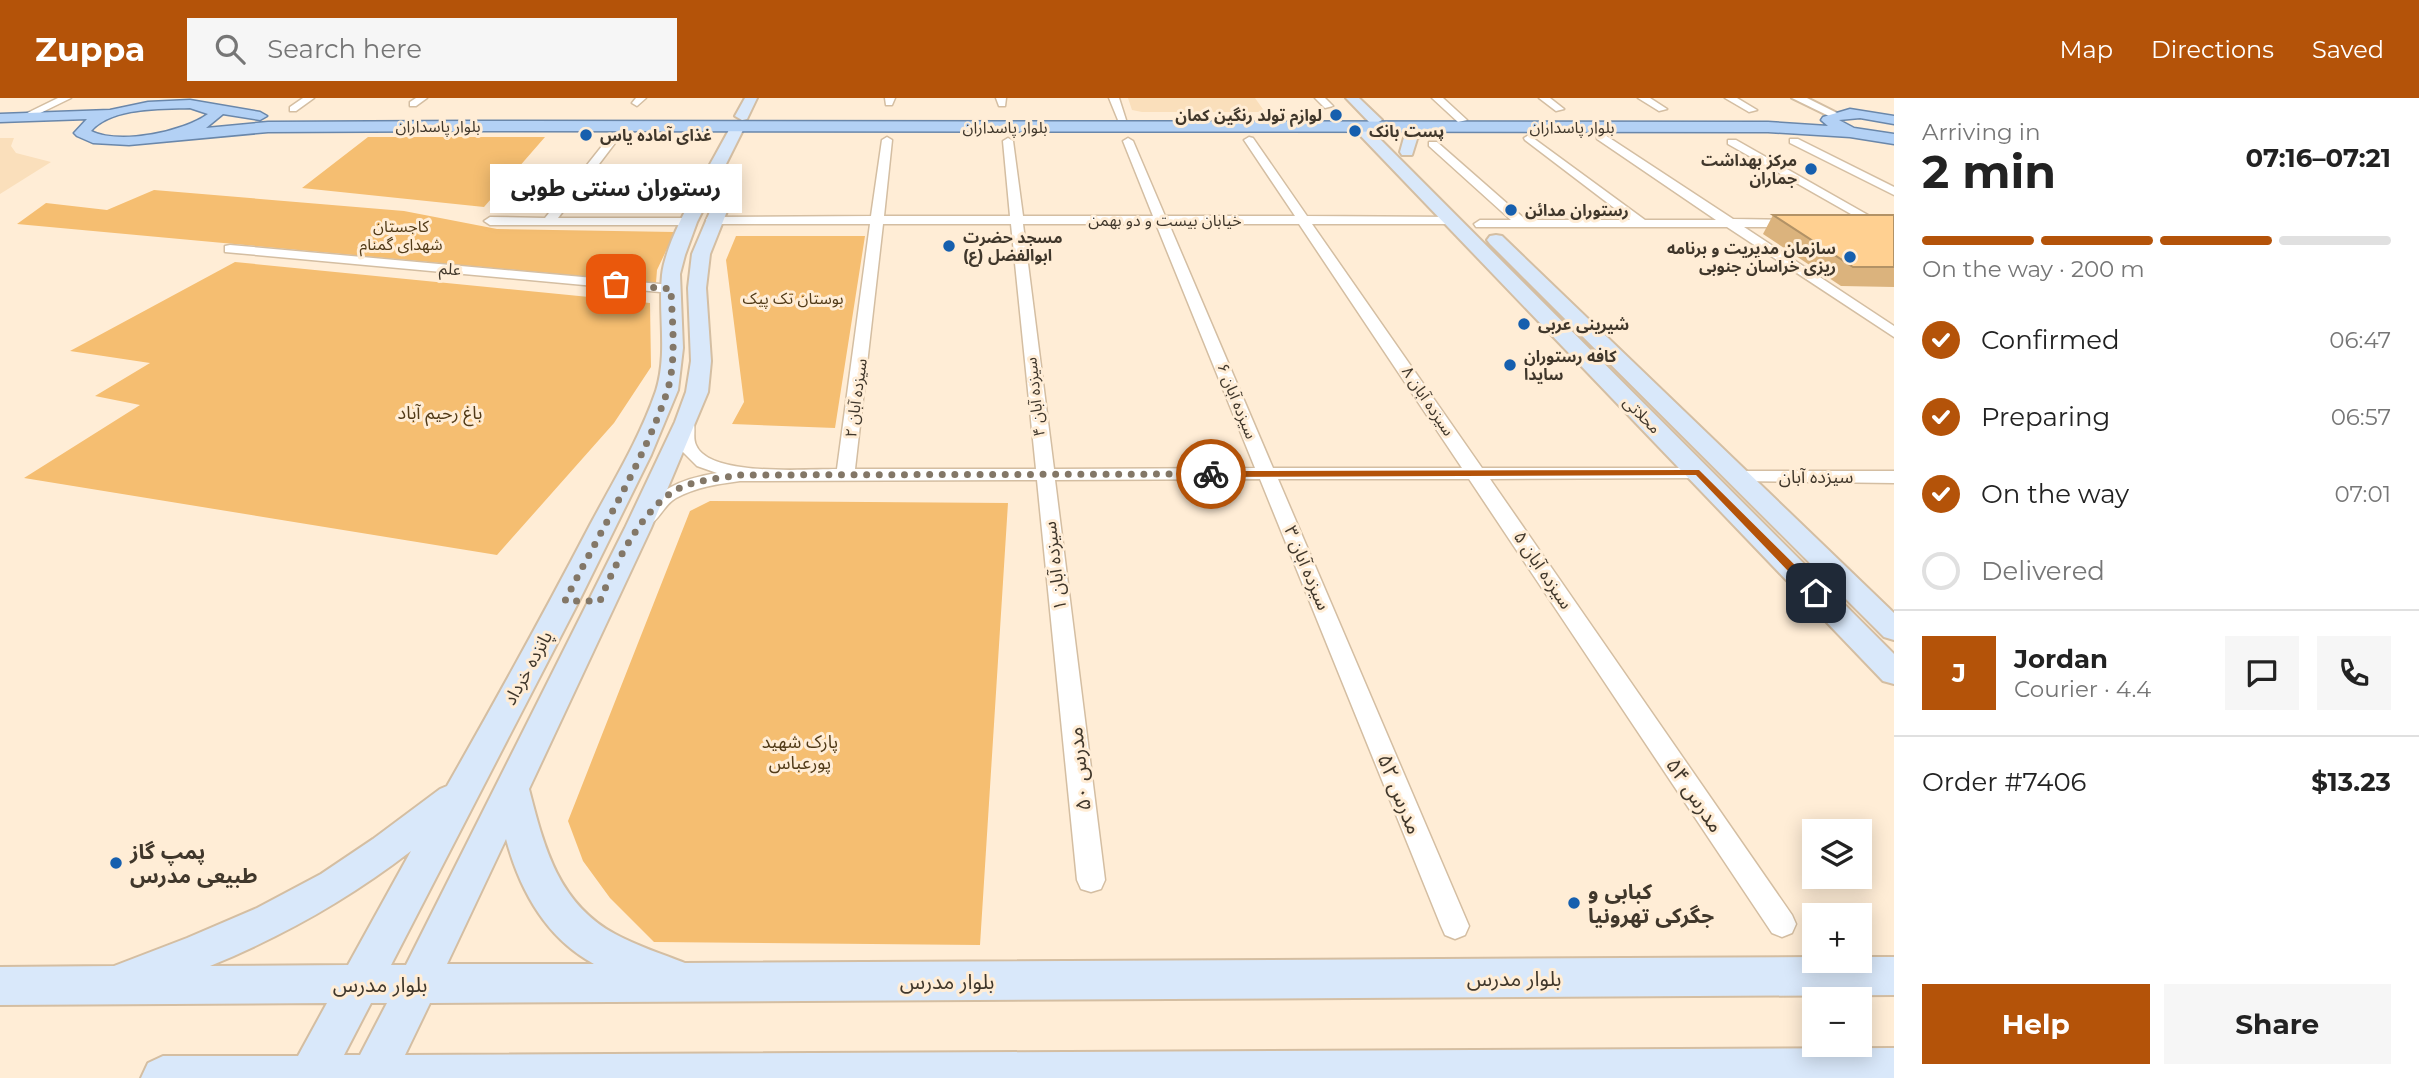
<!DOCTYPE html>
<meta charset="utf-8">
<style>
:root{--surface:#fff;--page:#f6f6f6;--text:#222;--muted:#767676;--line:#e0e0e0;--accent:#b45309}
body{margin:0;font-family:Montserrat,"Noto Sans Arabic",sans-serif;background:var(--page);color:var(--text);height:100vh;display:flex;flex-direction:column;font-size:26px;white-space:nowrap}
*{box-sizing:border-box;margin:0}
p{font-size:23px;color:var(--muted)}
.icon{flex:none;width:38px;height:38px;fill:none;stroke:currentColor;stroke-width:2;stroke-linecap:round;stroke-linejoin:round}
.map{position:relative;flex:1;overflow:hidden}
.drawer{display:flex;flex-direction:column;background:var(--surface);width:525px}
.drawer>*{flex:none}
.controls{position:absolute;left:1802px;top:721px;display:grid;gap:14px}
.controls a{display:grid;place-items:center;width:70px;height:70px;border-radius:0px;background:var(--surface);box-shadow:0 4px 18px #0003;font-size:35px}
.pin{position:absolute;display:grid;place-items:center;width:60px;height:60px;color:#fff;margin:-30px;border-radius:14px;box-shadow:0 4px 10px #0006}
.courier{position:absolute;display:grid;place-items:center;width:70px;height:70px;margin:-35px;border:5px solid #b45309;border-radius:50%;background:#fff;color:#222;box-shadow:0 2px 9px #0007}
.bubble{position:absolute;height:49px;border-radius:0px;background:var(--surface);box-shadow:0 4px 18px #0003;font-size:23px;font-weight:700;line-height:49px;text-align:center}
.overview em{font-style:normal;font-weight:700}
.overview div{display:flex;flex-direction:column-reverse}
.overview{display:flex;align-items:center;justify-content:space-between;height:119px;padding:0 28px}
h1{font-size:46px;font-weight:700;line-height:52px}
.bar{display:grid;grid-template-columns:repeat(4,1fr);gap:10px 7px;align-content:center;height:84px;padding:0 28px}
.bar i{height:9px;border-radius:5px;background:var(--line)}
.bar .selected{background:var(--accent)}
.bar p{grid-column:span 4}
.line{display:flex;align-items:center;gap:18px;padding:0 28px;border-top:2px solid var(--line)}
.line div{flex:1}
.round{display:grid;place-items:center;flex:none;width:74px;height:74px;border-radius:0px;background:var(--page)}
ol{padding:0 28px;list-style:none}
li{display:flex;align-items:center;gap:21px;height:77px}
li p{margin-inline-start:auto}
li .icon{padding:7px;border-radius:50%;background:var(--accent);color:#fff;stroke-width:4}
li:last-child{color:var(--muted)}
li i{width:38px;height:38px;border:4px solid var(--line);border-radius:50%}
.primary-button{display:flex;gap:14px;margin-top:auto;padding:14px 28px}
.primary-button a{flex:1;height:80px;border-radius:0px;background:var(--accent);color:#fff;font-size:28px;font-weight:700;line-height:80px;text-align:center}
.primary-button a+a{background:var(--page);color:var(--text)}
header{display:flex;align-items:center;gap:42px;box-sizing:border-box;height:98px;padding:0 35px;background:var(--accent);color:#fff}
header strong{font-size:33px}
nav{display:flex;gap:38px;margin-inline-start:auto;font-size:24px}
.search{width:490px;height:63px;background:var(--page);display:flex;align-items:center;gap:18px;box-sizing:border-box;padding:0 24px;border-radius:0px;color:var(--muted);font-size:26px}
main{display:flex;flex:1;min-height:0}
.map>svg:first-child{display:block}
.built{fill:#fadfbb}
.green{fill:#f5be71}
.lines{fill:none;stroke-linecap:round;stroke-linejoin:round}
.minor-casing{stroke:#d4bea2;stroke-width:3}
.tertiary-casing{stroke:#d4bea2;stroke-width:4}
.secondary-casing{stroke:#d4bea2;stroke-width:4}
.primary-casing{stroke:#6a87aa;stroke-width:3}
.minor{fill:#fff;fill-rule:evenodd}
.tertiary{fill:#fff;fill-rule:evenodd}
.secondary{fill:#d9e8fa;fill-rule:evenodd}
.primary{fill:#b3d1f5;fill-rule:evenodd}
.wall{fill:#dbb37d}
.building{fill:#ffd091;stroke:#b29266;stroke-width:2}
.route{fill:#b45309}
.done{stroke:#837767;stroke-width:7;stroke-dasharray:0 12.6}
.poi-dot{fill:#165fae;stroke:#ffedd6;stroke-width:2.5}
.labels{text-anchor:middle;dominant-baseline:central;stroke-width:6;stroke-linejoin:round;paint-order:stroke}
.far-poi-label{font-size:16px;font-weight:bold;fill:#40372b;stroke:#ffedd6;text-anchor:start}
.far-street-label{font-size:16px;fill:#40372b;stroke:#ffedd6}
.far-park-label{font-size:16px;fill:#513a17;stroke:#ffedd6}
.park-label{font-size:18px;fill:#513a17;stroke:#ffedd6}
.street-label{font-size:18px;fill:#40372b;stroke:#ffedd6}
.near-street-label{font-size:21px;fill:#40372b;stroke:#ffedd6}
.near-poi-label{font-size:21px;font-weight:bold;fill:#40372b;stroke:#ffedd6;text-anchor:start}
</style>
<header>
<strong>Zuppa</strong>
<div class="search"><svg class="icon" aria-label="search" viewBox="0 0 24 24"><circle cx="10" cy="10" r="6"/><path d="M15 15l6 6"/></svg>Search here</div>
<nav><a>Map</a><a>Directions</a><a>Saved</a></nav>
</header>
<main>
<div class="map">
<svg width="1894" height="980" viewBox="0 0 1894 980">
<rect width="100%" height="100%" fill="#ffedd6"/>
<path class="built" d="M1128 0H1255L1265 14H1142L1132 12Z
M0 40H14L11 48 16 55 51 64 0 96Z"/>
<path class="green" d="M368 39H545L484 109 302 90Z
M154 92 404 113 497 131 675 134 657 172 656 185 17 126 46 105 107 112Z
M736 138H865L835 330 732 326 744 304 726 162Z
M235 164 650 205 651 269 614 325 497 457 24 380 140 307 95 298 150 265 70 253Z
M710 403 1008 405 980 847 654 844 610 800 583 763 568 723 690 413Z"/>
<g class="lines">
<defs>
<path id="minor" d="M58 0H71L26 22 17 20Z
M303 0H314L296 13H290V9Z
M416 0H427L416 8H410V4Z
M636 0H646L637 8 632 5Z
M885 0H895L892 7H886Z
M996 0H1006L1005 8H999Z
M1109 0H1119L1126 22H1118Z
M1315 0H1325L1333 8 1325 10Z
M1432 0H1443L1467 22 1458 24Z
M1539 0H1550L1564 11 1556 13Z
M1638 0H1650L1667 11 1659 13Z
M1725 0H1737L1757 12 1749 14Z
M1529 37 1645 122H1716L1597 41V37H1605L1733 121 1801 122 1803 125 1797 129H1744L1894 228V239L1727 129H1476L1474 126 1480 122H1511L1429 48V44H1437L1526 122H1630L1525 42 1524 40Z
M1249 39 1253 40 1307 118 1455 119 1457 122 1451 126H1312L1482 370H1699L1708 375 1699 380 1490 381 1792 817 1796 826 1792 835 1782 839 1772 835 1469 381H1278L1469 828 1465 837 1455 841 1445 837 1441 828 1260 381 1055 382 1105 782 1101 791 1091 794 1081 791 1077 782 1037 382 740 383C718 386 696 389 676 400 663 407 659 425 644 429L634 423C656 392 680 381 717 375L697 368 678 349 677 324 680 320H692C697 329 692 339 696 347 709 379 807 371 837 371L870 126H712L706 122 708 119 871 118 882 42 887 39 892 42 884 118H1010L1003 43 1008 40 1013 43 1023 118H1153L1123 43 1128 40 1133 43 1165 118H1295L1244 42ZM883 126H1011L1036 371H855ZM1023 126H1156L1255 370 1054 371ZM1169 126H1299L1462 370H1273Z
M1790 41H1798L1894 89V97L1790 45Z
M610 42 615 45 558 120H689L695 124 693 127H490L484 123 490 119 545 120 606 43Z
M1728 42H1736L1882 125 1880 128H1872L1728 46Z
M230 147 671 187 678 191 671 195 225 154V148Z
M1738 373H1894V385L1732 383 1729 379Z"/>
<path id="tertiary" d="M1792 0H1807L1841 17 1831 19Z"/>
<path id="secondary" d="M745 0H757L747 21 742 22 735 18Z
M1346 0H1359L1382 22 1375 26 1370 25Z
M738 24 745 28 697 124 685 157 680 176 683 250 678 292 651 357 579 503 391 867H406L625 430 675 324 686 294 691 263 688 190 692 156 723 83 731 78 739 83 710 156 706 190 711 263 708 294 651 430 529 691C544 749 558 805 615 836 637 848 662 856 685 865L1815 859V863H1860V859H1894V897L430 905 405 957 1894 950V980H141L148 965 163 958H298L327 905 0 907V869L114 868 187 840 257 810 321 776 373 741 440 691 447 688C496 602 544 515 590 427 613 384 640 340 656 293 668 255 658 216 662 177 666 138 712 65 731 28ZM506 741C520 793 546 840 594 866H447ZM411 753 348 867 210 868C283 838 349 801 411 753ZM371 905H387L360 957H344Z
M1361 26 1366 27 1894 556V586L1883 583 1356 33V27Z
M1425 26 1432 30 1417 41 1412 57H1402L1400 54 1405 36Z
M1496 137 1502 138 1894 515V542L1884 539 1490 146 1487 142 1490 138Z"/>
<path id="primary" d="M190 2 260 14 267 18 260 22 223 16 206 30 268 24 473 23 1768 24 1828 28 1821 22 1823 19 1850 11 1894 18V26L1860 20 1839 22 1854 30 1894 36V46L1850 39 1768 34 473 33 268 34 129 47 93 45 77 38 74 35 87 21 0 24V16L110 12 148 4ZM190 10 208 16C183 34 120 47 91 33 112 9 161 11 190 10Z"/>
</defs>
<use href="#minor" class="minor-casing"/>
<use href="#tertiary" class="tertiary-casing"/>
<use href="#secondary" class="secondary-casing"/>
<use href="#primary" class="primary-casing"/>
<use href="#minor" class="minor"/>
<use href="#tertiary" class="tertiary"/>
<use href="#secondary" class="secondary"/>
<use href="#primary" class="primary"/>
</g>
<path class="wall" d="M1773 117H1894V189L1841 188 1763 136Z"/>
<path class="building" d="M1773 117H1894V169H1853Z"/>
<path class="route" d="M1699 372 1820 492V498H1812L1696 377 1211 379 1206 376 1211 373Z"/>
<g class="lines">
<path class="done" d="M616 186 671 191C672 224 677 262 667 294 644 363 598 437 565 503H600C613 470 638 420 667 398 686 382 717 381 740 377L1211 376"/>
</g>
<g class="poi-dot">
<circle cx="1336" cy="17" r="7"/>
<circle cx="1355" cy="33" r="7"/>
<circle cx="586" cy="37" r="7"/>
<circle cx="1811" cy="71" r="7"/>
<circle cx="1511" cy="112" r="7"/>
<circle cx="949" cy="148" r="7"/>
<circle cx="1850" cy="159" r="7"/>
<circle cx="1524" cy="226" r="7"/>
<circle cx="1510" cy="267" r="7"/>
<circle cx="116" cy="765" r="7"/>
<circle cx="1574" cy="805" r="7"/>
</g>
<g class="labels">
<g class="far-poi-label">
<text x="1322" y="17" text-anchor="end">لوازم تولد رنگین کمان</text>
<text x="1369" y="33">پست بانک</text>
<text x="600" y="37">غذای آماده یاس</text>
<text x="1797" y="62" text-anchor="end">مرکز بهداشت<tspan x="1797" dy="18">جماران</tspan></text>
<text x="1525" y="112">رستوران مدائن</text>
<text x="963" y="139">مسجد حضرت<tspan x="963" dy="18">ابوالفضل (ع)</tspan></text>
<text x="1836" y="150" text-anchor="end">سازمان مدیریت و برنامه<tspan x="1836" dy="18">ریزی خراسان جنوبی</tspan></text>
<text x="1538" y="226">شیرینی عربی</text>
<text x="1524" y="258">کافه رستوران<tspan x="1524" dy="18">سایدا</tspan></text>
</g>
<g class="far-street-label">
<text x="438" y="28">بلوار پاسداران</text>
<text x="1005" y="29">بلوار پاسداران</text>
<text x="1572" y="29">بلوار پاسداران</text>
<text x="1165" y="122">خیابان بیست و دو بهمن</text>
<text transform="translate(450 171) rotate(5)">علم</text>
<text transform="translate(1035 299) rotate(-96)">سیزده آبان ۴</text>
<text transform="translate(856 300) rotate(-82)">سیزده آبان ۲</text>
<text transform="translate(1237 303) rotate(68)">سیزده آبان ۶</text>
<text transform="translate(1428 303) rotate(56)">سیزده آبان ۸</text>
<text transform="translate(1642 317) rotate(45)">محلاتی</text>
</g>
<g class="far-park-label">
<text x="401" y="128">کاجستان<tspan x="401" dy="18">شهدای گمنام</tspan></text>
<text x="793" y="200">بوستان تک پیک</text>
</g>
<g class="park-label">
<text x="440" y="315">باغ رحیم آباد</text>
<text x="800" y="644">پارک شهید<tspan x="800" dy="21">پورعباس</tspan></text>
</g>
<g class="street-label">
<text x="1816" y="379">سیزده آبان</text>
<text transform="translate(1055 468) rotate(-97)">سیزده آبان ۱</text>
<text transform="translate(1307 470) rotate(67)">سیزده آبان ۳</text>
<text transform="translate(1543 472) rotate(56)">سیزده آبان ۵</text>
<text transform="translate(528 570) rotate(-61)">پانزده خرداد</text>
</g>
<g class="near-street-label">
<text transform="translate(1079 671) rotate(-96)">مدرس ۵۰</text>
<text transform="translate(1400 696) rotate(68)">مدرس ۵۲</text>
<text transform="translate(1695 697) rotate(56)">مدرس ۵۴</text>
<text x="1514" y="880">بلوار مدرس</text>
<text x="947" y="883">بلوار مدرس</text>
<text x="380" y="886">بلوار مدرس</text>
</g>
<g class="near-poi-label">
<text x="130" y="753">پمپ گاز<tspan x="130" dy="24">طبیعی مدرس</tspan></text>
<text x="1588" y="793">کبابی و<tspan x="1588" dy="24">جگرکی تهرونیا</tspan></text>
</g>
</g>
</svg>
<div class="controls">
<a><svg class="icon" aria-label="layers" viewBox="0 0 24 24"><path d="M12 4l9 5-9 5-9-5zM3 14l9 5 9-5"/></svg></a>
<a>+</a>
<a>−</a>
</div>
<div class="pin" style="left:616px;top:186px;background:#ea580c"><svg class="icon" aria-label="bag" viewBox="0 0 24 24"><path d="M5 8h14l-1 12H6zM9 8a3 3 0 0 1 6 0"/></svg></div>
<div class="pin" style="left:1816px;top:495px;background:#1f2937"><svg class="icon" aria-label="home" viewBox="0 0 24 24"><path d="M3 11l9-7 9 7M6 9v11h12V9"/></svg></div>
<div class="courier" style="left:1211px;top:376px"><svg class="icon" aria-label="bike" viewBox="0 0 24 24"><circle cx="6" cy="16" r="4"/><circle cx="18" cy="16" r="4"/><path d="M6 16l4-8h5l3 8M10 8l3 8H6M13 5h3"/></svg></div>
<div class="bubble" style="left:490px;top:66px;width:252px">رستوران سنتی طوبی</div>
</div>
<section class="drawer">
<div class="overview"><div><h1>2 min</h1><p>Arriving in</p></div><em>07:16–07:21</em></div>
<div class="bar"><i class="selected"></i><i class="selected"></i><i class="selected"></i><i></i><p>On the way · 200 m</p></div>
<ol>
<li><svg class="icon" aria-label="check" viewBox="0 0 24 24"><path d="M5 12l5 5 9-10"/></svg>Confirmed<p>06:47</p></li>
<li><svg class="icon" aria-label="check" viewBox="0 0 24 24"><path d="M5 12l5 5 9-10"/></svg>Preparing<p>06:57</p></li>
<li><svg class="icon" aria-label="check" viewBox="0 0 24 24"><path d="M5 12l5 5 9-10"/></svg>On the way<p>07:01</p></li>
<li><i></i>Delivered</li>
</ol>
<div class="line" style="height:126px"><b class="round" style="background:var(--accent);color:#fff">J</b><div><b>Jordan</b><p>Courier · 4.4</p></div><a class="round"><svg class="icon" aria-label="chat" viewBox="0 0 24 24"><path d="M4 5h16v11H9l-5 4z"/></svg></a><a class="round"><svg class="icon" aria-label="phone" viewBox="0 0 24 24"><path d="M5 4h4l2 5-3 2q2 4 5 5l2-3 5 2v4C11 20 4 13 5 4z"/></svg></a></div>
<div class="line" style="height:91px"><div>Order #7406</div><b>$13.23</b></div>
<div class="primary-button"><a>Help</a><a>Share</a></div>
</section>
</main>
